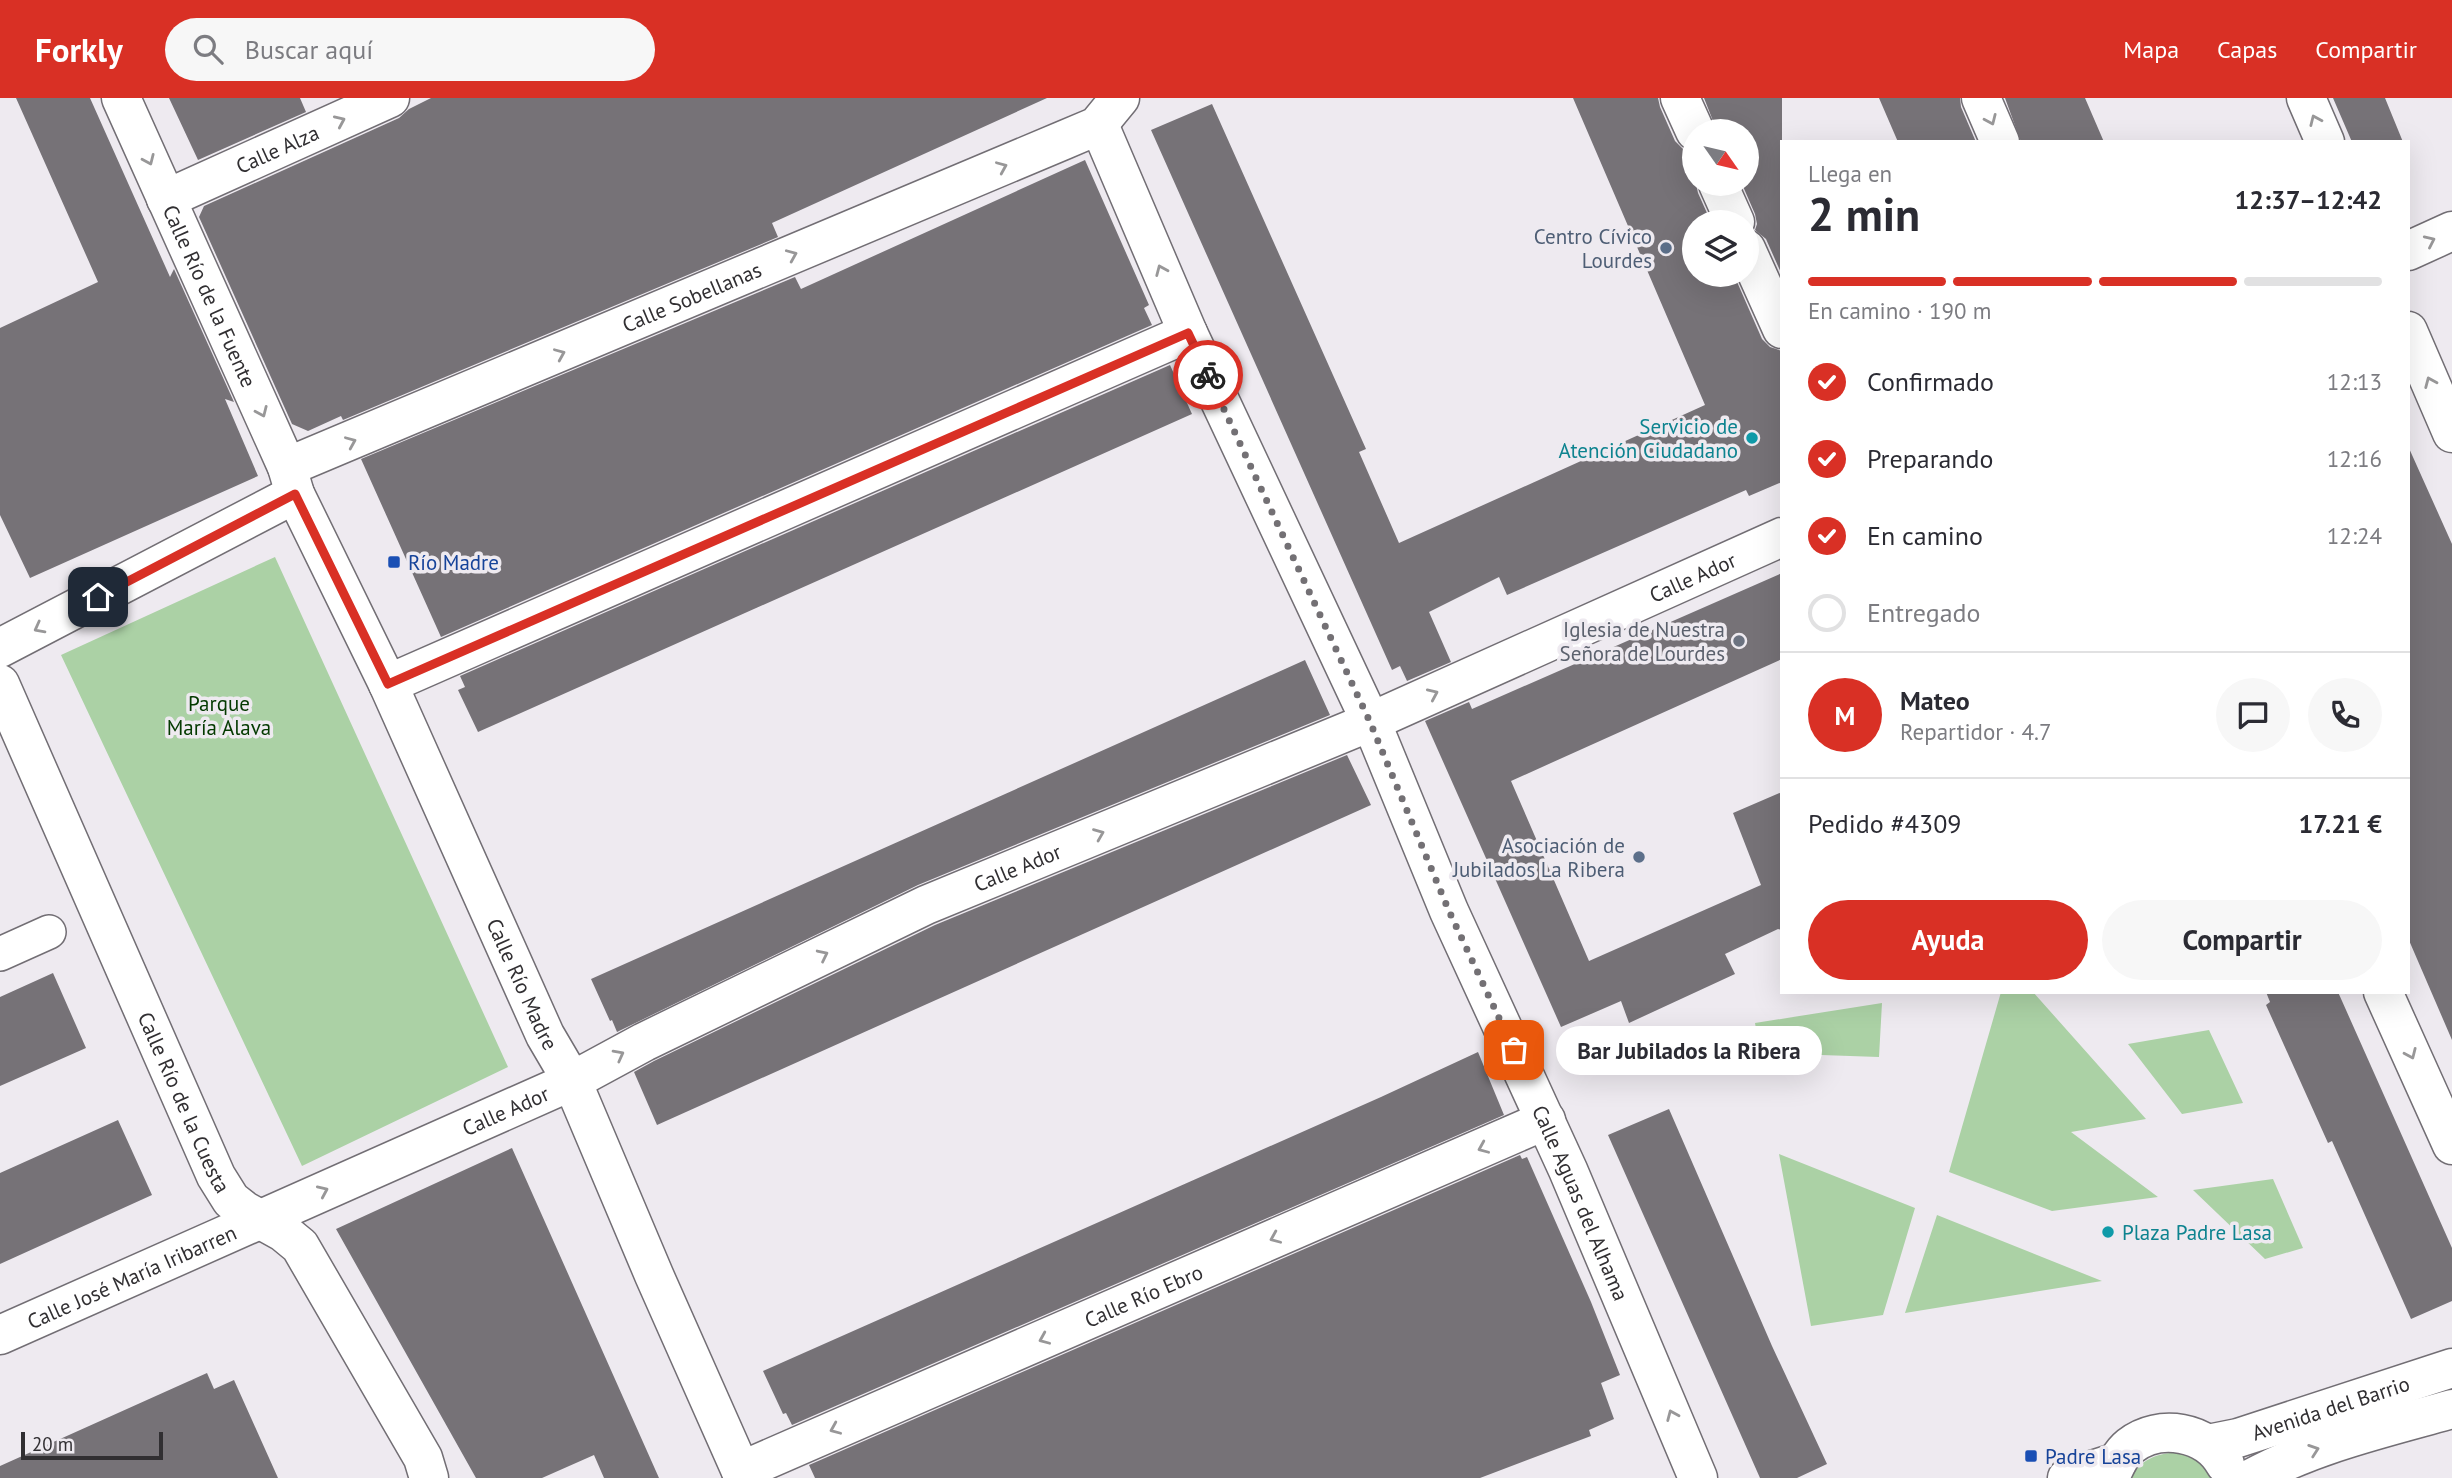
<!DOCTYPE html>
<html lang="es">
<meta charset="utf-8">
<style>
:root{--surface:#fff;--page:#f7f7f7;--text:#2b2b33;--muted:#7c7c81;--line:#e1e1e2;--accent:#d93025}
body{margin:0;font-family:"PT Sans",sans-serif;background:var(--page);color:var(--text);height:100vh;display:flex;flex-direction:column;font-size:26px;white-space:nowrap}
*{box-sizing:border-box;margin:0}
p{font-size:23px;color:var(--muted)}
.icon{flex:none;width:38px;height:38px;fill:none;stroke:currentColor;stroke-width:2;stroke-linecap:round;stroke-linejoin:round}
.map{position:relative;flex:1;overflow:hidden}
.drawer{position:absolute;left:1780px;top:42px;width:630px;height:854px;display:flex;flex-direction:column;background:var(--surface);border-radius:0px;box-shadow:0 7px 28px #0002}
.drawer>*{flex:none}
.needle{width:46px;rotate:124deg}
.fabs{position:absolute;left:1682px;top:21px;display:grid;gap:14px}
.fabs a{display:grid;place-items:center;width:77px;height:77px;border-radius:50%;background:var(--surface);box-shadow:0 7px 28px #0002;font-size:35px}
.scale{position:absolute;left:21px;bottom:18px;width:142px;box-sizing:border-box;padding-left:7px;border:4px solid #312f32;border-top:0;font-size:19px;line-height:24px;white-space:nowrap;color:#312f32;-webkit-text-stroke:5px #eeeaf0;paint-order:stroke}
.pin{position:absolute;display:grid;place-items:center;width:60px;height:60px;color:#fff;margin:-30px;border-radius:14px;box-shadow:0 4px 10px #0006}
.courier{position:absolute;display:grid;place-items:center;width:70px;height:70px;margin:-35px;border:5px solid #d93025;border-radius:50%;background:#fff;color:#222;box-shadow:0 2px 9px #0007}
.bubble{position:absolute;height:49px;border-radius:24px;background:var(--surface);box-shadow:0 7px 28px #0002;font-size:23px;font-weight:700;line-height:49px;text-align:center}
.overview em{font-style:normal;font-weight:700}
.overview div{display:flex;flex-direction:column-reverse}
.overview{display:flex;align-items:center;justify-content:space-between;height:119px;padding:0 28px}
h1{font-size:46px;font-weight:700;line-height:52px}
.bar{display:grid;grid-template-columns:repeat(4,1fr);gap:10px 7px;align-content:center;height:84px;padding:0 28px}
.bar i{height:9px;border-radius:5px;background:var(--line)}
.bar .current{background:var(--accent)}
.bar p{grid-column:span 4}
.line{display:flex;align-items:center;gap:18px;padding:0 28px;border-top:2px solid var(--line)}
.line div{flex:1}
.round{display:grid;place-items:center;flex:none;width:74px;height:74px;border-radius:37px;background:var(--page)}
ol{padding:0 28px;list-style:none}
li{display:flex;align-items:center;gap:21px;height:77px}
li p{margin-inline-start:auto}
li .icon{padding:7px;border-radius:50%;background:var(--accent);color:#fff;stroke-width:4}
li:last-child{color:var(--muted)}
li i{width:38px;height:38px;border:4px solid var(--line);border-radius:50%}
.action{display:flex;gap:14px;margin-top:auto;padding:14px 28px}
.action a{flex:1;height:80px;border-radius:42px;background:var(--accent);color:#fff;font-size:28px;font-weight:700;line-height:80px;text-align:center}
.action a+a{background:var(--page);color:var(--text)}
header{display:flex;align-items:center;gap:42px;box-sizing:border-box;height:98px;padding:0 35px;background:var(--accent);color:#fff}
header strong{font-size:33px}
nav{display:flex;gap:38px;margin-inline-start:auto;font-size:24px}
.search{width:490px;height:63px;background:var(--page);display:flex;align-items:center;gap:18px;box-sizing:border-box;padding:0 24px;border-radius:38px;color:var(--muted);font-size:26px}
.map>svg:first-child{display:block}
.green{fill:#abd1a5}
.building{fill:#767277}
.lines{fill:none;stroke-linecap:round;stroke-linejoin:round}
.pedestrian-casing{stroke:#726e74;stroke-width:36}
.minor-casing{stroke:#726e74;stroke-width:41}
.tertiary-casing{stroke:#726e74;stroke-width:41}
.pedestrian{stroke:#fff;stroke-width:33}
.minor{stroke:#fff;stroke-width:38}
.tertiary{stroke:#fff;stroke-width:38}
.oneway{stroke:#989798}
.done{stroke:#737074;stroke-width:7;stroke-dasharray:0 12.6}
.route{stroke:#d93025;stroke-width:9}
.service-dot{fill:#5c6f8a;stroke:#eeeaf0;stroke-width:2.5}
.culture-dot{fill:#0f9aa8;stroke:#eeeaf0;stroke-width:2.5}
.transit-dot{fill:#1a4fb4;stroke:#eeeaf0;stroke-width:2.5}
.worship-dot{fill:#6b7280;stroke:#eeeaf0;stroke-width:2.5}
.labels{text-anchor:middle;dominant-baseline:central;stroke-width:7;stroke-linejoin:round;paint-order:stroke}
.street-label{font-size:21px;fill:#312f32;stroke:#eeeaf0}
.service-label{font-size:21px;fill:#4e5e75;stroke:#eeeaf0;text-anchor:end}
.culture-label{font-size:21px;fill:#0d838f;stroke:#eeeaf0;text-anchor:end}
.transit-label{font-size:21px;fill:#164399;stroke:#eeeaf0;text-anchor:start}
.worship-label{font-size:21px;fill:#5b616d;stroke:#eeeaf0;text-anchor:end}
.park-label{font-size:21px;fill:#043a00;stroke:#eeeaf0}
</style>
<header>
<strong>Forkly</strong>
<div class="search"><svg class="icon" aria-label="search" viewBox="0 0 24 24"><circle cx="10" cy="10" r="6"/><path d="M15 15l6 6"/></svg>Buscar aquí</div>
<nav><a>Mapa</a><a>Capas</a><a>Compartir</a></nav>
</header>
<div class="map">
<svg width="2452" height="1380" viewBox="0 0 2452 1380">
<rect width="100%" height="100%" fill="#eeeaf0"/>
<path class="green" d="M275 459 508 969 302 1068 61 557Z
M2001 894H2033L2146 1021 2071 1034 2158 1099 2052 1113 1949 1074Z
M1882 905 1879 959 1760 955 1755 925Z
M2209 932 2243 1005 2182 1016 2128 946Z
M1779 1056 1915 1110 1883 1217 1811 1228Z
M2273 1081 2303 1150 2265 1161 2193 1092Z
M1937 1117 2102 1183 1905 1215Z
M2176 1354C2193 1359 2203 1365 2212 1380H2132C2139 1361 2158 1356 2176 1354Z"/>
<path class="building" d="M16 0H90L170 179 174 171 234 304 225 301 258 378 30 480 0 417V230L98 184Z
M169 0H300L306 14 198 62Z
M431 0H1047L772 125 778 139 343 322 341 318 308 333 292 326 199 119 204 108 399 20 409 11Z
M1573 0H1658L1660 9 1675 43 1683 51 1694 55V86H1696L1698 95 1711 124H1694V177H1734L1762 241 1770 249 1782 253V384L1749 398 1746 392 1507 497 1499 479 1429 514 1451 564 1407 583 1400 568 1392 572 1151 32 1212 6 1366 351 1359 354 1399 445 1705 307Z
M1704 0H1782V177L1766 141 1755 132 1757 126 1755 116 1742 86H1746V33H1717Z
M1879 0H1960L1961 9 1976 44H1898Z
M2005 0H2085L2104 44H2021Z
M2333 0H2385L2403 44H2352Z
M1085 62 1149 207 1144 210 1152 227 441 539 361 361 795 179 801 191Z
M1170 267 1192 316 478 634 458 592 465 589 460 578Z
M2408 348 2452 446V942L2408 840Z
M1782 475V561L1511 683 1589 863 1761 787 1733 715 1782 694V832L1778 831 1725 856 1735 876 1629 925 1621 903 1561 929 1425 623 1469 604 1472 611Z
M1305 562 1330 617 918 787 617 934 612 922 610 923 591 881Z
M1347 657 1371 707 657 1027 634 974 654 963 935 827Z
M53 875 86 950 0 988V899Z
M2266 894H2338L2452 1150V1203L2411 1221 2332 1043 2328 1045 2266 907 2270 904Z
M1478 954 1504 1017 792 1327 786 1315 783 1316 763 1273 1381 999Z
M1669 1011 1772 1248 1827 1366 1797 1380H1760L1608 1037Z
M118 1022 152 1097 0 1166V1075Z
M512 1050 598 1243 659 1380H604L594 1357 542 1380H476L336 1131Z
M1520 1057 1522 1061 1527 1059 1591 1204 1620 1277 1601 1285 1614 1321 1589 1332 1591 1338 1480 1380H815L809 1367Z
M207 1275 214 1291 234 1282 278 1380H0V1368Z"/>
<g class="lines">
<defs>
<path id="pedestrian" d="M0 856 49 834"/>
<g id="minor">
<path id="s1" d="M121 0 287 369 295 396 388 586 545 937 572 983 654 1177 744 1380"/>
<path d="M1680 0 1695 33"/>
<path d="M1981 0 2000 44"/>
<path d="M2306 0 2325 44"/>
<path id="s2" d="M1097 28 1103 36 1188 235 1375 633 1449 813 1568 1072 1698 1380"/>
<path d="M1718 86 1735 124"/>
<path id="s3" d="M166 101 390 0"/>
<path d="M1746 151 1782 231"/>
<path d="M2408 153 2452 133"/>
<path d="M2408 233 2452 335"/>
<path id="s4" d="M287 369 1064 42 1097 28 1120 0"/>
<path d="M0 550 295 396"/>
<path id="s5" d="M0 586 216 1078 231 1102 245 1113 283 1134 300 1148 423 1360 429 1380"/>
<path d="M388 586 1188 235"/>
<path d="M2383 894 2452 1047"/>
<path id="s6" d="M0 1237 572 983 644 944 926 807 1370 624 1782 439"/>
<path id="s7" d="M741 1373 1546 1022"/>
</g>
<g id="tertiary">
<path id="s8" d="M2208 1346 2238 1340 2452 1270"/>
<path d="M2067 1380 2117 1364"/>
<path d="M2110 1380C2115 1368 2120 1356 2130 1348 2159 1325 2207 1333 2225 1366"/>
<path d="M2252 1380C2314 1346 2384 1330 2452 1311"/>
</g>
</defs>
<use href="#pedestrian" class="pedestrian-casing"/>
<use href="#minor" class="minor-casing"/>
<use href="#tertiary" class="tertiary-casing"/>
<use href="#pedestrian" class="pedestrian"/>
<use href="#minor" class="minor"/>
<use href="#tertiary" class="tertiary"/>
</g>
<defs><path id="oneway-chevron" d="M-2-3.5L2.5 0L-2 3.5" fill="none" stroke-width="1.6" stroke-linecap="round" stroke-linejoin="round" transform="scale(1.75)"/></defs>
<g class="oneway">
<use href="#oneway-chevron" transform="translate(1991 22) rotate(66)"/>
<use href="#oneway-chevron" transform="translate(2315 22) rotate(-114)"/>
<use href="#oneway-chevron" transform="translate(340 23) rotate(-24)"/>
<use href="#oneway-chevron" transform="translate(149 62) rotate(66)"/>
<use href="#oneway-chevron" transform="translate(1002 69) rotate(-23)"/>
<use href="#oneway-chevron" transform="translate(2430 143) rotate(-25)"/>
<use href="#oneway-chevron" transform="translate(792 157) rotate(-23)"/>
<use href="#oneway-chevron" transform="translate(1161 172) rotate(-113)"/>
<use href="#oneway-chevron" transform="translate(560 256) rotate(-23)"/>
<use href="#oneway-chevron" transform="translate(2430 284) rotate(-113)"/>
<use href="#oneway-chevron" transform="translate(262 314) rotate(66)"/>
<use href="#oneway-chevron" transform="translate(351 344) rotate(-23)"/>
<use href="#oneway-chevron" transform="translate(39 530) rotate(152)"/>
<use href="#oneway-chevron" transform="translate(1433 596) rotate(-24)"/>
<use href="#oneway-chevron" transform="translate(1099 736) rotate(-22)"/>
<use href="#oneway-chevron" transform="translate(823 857) rotate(-26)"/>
<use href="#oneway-chevron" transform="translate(2411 956) rotate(66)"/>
<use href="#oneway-chevron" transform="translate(619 957) rotate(-28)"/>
<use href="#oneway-chevron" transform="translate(1483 1050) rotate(157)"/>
<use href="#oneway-chevron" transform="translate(323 1093) rotate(-24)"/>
<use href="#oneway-chevron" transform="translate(1275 1140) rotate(157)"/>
<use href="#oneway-chevron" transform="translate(1044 1241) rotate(157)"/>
<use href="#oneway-chevron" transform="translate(1672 1317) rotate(-113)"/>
<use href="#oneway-chevron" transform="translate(835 1331) rotate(157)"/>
<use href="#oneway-chevron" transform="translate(2314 1352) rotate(-19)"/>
</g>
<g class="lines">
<path class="done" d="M1208 277 1370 624 1449 813 1514 952"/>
<path class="route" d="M98 499 295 396 388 586 1188 235 1208 277"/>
</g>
<g class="service-dot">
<circle cx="1666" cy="150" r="7"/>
<circle cx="1639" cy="759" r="7"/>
</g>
<g class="culture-dot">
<circle cx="1752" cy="340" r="7"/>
<circle cx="2108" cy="1134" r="7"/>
</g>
<g class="transit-dot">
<rect x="387" y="457" width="14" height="14" rx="3.5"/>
<rect x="2024" y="1351" width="14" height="14" rx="3.5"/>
</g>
<circle class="worship-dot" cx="1739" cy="543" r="7"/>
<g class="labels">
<g class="street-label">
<text stroke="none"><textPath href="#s3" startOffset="122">Calle Alza</textPath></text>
<text stroke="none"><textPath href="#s1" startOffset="217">Calle Río de la Fuente</textPath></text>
<text stroke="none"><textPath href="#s4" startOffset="439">Calle Sobellanas</textPath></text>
<text stroke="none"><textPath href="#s6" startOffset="1855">Calle Ador</textPath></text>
<text stroke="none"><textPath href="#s6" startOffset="1120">Calle Ador</textPath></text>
<text stroke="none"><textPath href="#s1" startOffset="973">Calle Río Madre</textPath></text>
<text stroke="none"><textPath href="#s5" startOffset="457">Calle Río de la Cuesta</textPath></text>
<text stroke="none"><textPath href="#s6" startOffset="553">Calle Ador</textPath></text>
<text stroke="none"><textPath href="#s2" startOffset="1181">Calle Aguas del Alhama</textPath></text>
<text stroke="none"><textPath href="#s6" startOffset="144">Calle José María Iribarren</textPath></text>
<text stroke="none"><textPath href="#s7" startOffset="439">Calle Río Ebro</textPath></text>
<text stroke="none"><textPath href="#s8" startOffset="128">Avenida del Barrio</textPath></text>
</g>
<g class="service-label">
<text x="1652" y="138">Centro Cívico<tspan x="1652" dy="24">Lourdes</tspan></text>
<text x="1625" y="747">Asociación de<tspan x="1625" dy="24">Jubilados La Ribera</tspan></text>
</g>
<g class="culture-label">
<text x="1738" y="328">Servicio de<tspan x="1738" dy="24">Atención Ciudadano</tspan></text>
<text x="2122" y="1134" text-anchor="start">Plaza Padre Lasa</text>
</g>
<g class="transit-label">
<text x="408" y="464">Río Madre</text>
<text x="2045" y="1358">Padre Lasa</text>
</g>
<g class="worship-label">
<text x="1725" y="531">Iglesia de Nuestra<tspan x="1725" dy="24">Señora de Lourdes</tspan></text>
</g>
<g class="park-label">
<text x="219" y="605">Parque<tspan x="219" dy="24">María Alava</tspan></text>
</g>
</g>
</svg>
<div class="fabs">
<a><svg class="needle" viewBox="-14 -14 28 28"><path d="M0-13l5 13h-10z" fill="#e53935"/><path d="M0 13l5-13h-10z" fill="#7c7c81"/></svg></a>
<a><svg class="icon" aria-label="layers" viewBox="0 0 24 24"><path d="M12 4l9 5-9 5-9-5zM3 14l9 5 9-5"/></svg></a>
</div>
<div class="scale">20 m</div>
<div class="pin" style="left:1514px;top:952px;background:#ea580c"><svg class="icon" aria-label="bag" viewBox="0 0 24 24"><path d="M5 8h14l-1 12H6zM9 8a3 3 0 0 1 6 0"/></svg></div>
<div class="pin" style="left:98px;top:499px;background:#1f2937"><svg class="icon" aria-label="home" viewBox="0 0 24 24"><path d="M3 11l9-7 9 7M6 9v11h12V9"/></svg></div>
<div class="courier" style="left:1208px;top:277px"><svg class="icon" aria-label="bike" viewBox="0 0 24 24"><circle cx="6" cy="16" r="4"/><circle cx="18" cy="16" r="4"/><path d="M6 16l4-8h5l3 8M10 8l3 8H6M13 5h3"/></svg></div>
<div class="bubble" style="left:1556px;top:928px;width:266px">Bar Jubilados la Ribera</div>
<section class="drawer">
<div class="overview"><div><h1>2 min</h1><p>Llega en</p></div><em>12:37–12:42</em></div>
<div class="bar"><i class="current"></i><i class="current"></i><i class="current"></i><i></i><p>En camino · 190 m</p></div>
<ol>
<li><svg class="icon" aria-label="check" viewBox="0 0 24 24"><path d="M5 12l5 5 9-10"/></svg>Confirmado<p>12:13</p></li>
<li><svg class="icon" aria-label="check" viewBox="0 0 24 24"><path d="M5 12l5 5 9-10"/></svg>Preparando<p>12:16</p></li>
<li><svg class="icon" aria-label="check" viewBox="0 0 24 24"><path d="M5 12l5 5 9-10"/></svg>En camino<p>12:24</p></li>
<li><i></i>Entregado</li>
</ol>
<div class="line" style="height:126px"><b class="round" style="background:var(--accent);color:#fff">M</b><div><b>Mateo</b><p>Repartidor · 4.7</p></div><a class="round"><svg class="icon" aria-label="chat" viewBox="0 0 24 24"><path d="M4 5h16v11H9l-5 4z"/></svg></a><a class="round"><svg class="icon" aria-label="phone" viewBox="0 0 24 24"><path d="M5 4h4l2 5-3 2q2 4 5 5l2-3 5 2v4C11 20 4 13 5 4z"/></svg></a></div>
<div class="line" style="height:91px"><div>Pedido #4309</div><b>17.21 €</b></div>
<div class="action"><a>Ayuda</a><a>Compartir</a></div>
</section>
</div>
